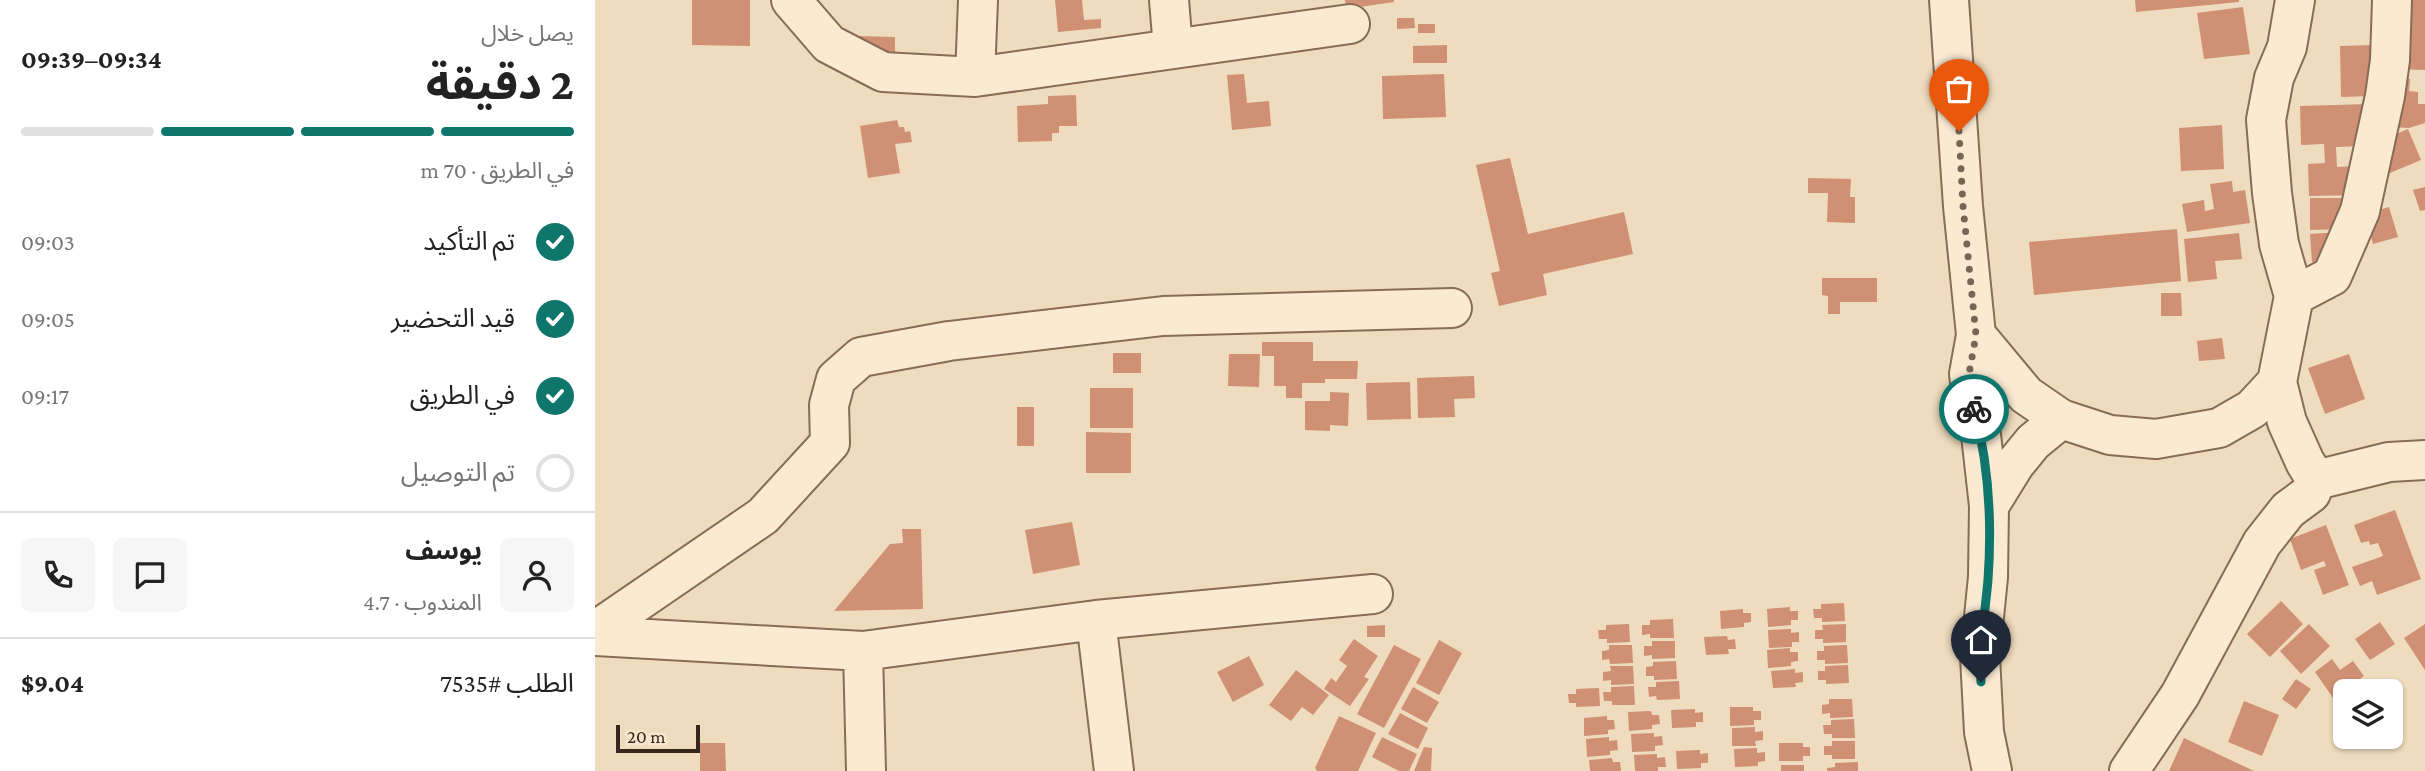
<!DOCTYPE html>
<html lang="ar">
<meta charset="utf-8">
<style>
:root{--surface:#fff;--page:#f6f6f6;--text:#222;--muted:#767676;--line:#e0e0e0;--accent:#0f766e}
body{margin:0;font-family:"Crimson Pro","Noto Sans Arabic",serif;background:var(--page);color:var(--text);direction:rtl;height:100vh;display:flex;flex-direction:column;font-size:26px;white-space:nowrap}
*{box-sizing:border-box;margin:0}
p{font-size:23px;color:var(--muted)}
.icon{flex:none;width:38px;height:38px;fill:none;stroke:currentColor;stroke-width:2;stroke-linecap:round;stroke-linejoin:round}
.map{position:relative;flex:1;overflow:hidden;direction:ltr}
.details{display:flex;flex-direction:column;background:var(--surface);width:595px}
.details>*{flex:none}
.controls{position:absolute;left:1738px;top:679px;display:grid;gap:14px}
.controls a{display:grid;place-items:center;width:70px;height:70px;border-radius:10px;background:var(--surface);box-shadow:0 2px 5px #0004;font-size:35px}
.scale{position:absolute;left:21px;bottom:18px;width:84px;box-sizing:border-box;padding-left:7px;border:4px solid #37261c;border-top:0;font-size:19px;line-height:24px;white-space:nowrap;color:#37261c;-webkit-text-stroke:5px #f7e7ce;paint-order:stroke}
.pin{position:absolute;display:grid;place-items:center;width:60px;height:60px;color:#fff;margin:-72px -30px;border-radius:50% 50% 50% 0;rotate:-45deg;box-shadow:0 0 7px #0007}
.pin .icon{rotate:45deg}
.courier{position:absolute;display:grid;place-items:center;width:70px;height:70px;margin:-35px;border:5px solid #0f766e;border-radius:50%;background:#fff;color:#222;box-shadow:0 2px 9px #0007}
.head em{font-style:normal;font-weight:700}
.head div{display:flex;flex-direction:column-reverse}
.head{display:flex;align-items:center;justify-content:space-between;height:119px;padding:0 21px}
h1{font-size:46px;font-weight:700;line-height:52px}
.bar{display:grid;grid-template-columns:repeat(4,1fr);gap:10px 7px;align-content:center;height:84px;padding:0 21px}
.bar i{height:9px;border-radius:5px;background:var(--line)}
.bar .current{background:var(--accent)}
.bar p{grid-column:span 4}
.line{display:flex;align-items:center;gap:18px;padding:0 21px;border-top:2px solid var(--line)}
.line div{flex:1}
.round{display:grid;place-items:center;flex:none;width:74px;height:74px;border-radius:10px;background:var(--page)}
ol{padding:0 21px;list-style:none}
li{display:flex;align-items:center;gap:21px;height:77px}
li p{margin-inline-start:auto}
li .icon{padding:7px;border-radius:50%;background:var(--accent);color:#fff;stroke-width:4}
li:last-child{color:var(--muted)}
li i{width:38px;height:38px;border:4px solid var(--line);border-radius:50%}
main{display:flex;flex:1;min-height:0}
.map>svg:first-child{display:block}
.building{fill:#cf9073}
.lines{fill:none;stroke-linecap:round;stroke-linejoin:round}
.minor-casing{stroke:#886c56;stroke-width:42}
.minor{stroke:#faead2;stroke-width:38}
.done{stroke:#765;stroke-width:7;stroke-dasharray:0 12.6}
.route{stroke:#0f766e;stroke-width:9}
</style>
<main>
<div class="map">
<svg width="1830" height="771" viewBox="0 0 1830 771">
<rect width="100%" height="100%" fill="#efdcbe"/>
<path class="building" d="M97 0H155V46L97 45Z
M460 0H487L489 20 506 19V28L463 32Z
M750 0H799V2L751 9Z
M1540 0H1644V2L1541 12Z
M1800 0H1830V70L1797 69Z
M1648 7 1655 54 1609 59 1602 13Z
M802 18H819L820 28 802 29Z
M823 24H840V33H823Z
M263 36 300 37V53H263Z
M852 45V63H818V46Z
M1776 45 1778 96 1746 97 1745 46Z
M649 74 652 103 674 101 676 126 637 130 632 75Z
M849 74 851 117 788 119 787 76Z
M1799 78 1815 79 1814 91 1823 92V104H1830V123L1814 128 1796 127Z
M481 95 482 126H464V133H457V141L423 142 422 106 453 104V96Z
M1774 104 1767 146 1741 147 1742 167 1761 166 1762 195 1714 196 1713 164 1730 163 1729 144 1706 145 1705 106Z
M302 120 304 127H309L310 132 315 131 317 142 300 144 305 173 273 178 265 126Z
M1627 125 1629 169 1586 171 1584 128Z
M1813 129 1826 160 1783 178 1792 138Z
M915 158 933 234 1029 212 1038 254 948 274 952 295 904 306 896 273 905 271 881 165Z
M1213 178 1256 179 1255 197H1260V223L1232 222 1233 193H1213Z
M1637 181 1638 192 1650 190 1655 223 1592 232 1587 204 1609 200 1610 211 1619 209 1615 184Z
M1830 187V210L1825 211 1818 190Z
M1715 198H1757L1750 229 1715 230Z
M1794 207 1803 237 1778 244 1770 214Z
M1582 229 1586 281 1439 295 1434 242Z
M1745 232 1736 262H1717L1715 234Z
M1644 233 1647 259 1620 261 1622 279 1593 282 1589 239Z
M1227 278H1282V302H1245V314H1233V296L1227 295Z
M1566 293H1586L1587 316H1566Z
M1627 338 1630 359 1604 361 1602 341Z
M667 342H718V361H763L762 379H730V383H707V398H691V386H679V356H667Z
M518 353H546V373H518Z
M634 354H665L664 387 633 386Z
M1754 354 1770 399 1730 414 1713 368Z
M879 376 880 398 859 399 860 417 823 418 822 378Z
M815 382 816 419 772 420 771 383Z
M495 388H538V428H495Z
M735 392 754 393 753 426 735 425V431L710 430V401H735Z
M422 407H439V446H422Z
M491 432 536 433V473H491Z
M1800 510 1826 579 1782 595 1777 581 1765 586 1757 567 1788 556 1783 543 1775 545 1774 541 1766 543 1759 525Z
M477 522 485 565 438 574 430 530Z
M1731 525 1754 585 1728 595 1719 570 1731 566 1729 561 1706 570 1695 539Z
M307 529H326L328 609 239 611 295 544 308 543Z
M1686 601 1708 624 1675 657 1652 634Z
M1249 603 1250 621 1227 622V618H1219L1218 609H1226V604Z
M1195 607V611H1203V620H1196V625L1173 627 1172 609Z
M1148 609V613H1156V622L1149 623V627L1126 629 1125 611Z
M1078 619 1079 638H1055V634L1047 635V625H1055V620Z
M1785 622 1800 644 1775 660 1760 639Z
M1034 624 1035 642 1012 643V639H1004L1003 630H1011V625Z
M1251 624V642L1228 643V639H1220V630H1228L1227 625Z
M1714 624 1735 646 1706 674 1685 651Z
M1830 624V670L1809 638Z
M790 625V637H772V626Z
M1196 629V633L1204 632V642H1197V647L1174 648 1173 630Z
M1132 636 1133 640 1140 639 1141 649H1133L1134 654 1111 655 1109 637Z
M759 639 783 656 769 677 774 679 755 706 729 689 736 678 741 682 752 666 744 660Z
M844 640 867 653 844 695 821 683Z
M1057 641H1080V658L1057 659V655L1049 656V646H1057Z
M799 645 826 659 789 728 762 714Z
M1014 645H1037L1038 663 1015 664 1014 659 1007 660V651L1014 650Z
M1252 645 1253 663 1230 664V660H1222V651H1229V646Z
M1195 648V652H1203V661L1196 662V666L1173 668 1172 650Z
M654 656 669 685 638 702 622 672Z
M1737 659 1745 670 1758 661 1769 676 1738 698 1720 672Z
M1081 661 1082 679 1059 680V676H1051V667L1058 666V662Z
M1253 665 1254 683 1231 684V680H1223V671H1230V666Z
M1015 666H1038L1039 684 1016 685V680L1008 681V672L1016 671Z
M1200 669V673L1208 672V682L1200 683 1201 687 1178 688 1176 671Z
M701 670 734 695 718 715 707 707 696 721 674 705Z
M1701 679 1716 689 1701 709 1687 699Z
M1084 681 1085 699 1062 700 1061 696 1054 697 1053 687H1061V682Z
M1039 686 1040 705H1017V701H1009L1008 692H1016V687Z
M818 687 844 702 832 723 806 709Z
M1004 688 1005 706 981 707V703H974L973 694H981V689Z
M1234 699H1257L1258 717 1235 718V713L1227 714V705L1234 704Z
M1649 701 1684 715 1667 756 1633 742Z
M1135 707H1158V711H1166V720H1159V725L1135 726Z
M1100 709V713L1108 712V722H1101V727L1077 728 1076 710Z
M1056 711 1057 715H1064L1065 724 1057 725V729L1034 731 1033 712Z
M805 713 833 728 823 749 793 734Z
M744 716 781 733 763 771H722L720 768Z
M1012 716V720H1019L1020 729 1013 730V734L989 736V718Z
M1259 719 1260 738H1237V734H1229L1228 725H1236V720Z
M1160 727V732L1168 731V740L1160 741 1161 746H1137V728Z
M1059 733V737L1067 736 1068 745 1060 746V751L1037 752 1036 734Z
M787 737 822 754 814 771H804L777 757Z
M1014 737V741L1022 740 1023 750 1015 751V755L992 757 991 739Z
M1589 738 1659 771H1574Z
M1237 741H1260V759H1237V755H1229V746H1237Z
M105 743H130L131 771H105Z
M1184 743H1208V747H1215V756H1208V761H1184Z
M829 747 837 748 836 771H819Z
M1162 748V753L1170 752V761L1163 762V766L1140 767 1139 749Z
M1105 750V754L1113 753V763H1106V768L1082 769 1081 751Z
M1062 754V758L1070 757 1071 767H1063V771H1040L1039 755Z
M1017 758 1018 762H1025L1026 771H995L994 760Z
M1263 762V771H1232V768L1240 767V763Z
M1186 765H1209V771H1186Z"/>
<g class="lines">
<defs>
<path id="minor" d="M196 0 234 44 288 72 380 77 755 24
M574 0 578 48
M1354 0 1368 206 1381 335 1374 374 1377 399 1386 435 1394 506 1393 577 1385 657 1389 732 1397 771
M1700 0 1692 47 1679 78 1671 120 1677 193 1684 244 1699 296 1682 382 1692 422 1710 462 1721 480
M380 77 383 0
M1699 296 1737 276 1765 211 1790 96 1795 60 1797 0
M1381 335 1431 395 1466 419 1515 435 1561 439 1624 428 1657 409 1682 382
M1721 480 1794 462 1830 460
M1394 506 1420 464 1438 442 1466 419
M501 620 519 771
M0 631 168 516 235 443 234 405 241 379 266 357 354 341 568 316 857 308
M0 636 268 651 501 620 778 594
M268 651 271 771
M1534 771 1585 695 1667 543 1693 510 1716 493 1721 480"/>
</defs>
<use href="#minor" class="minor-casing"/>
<use href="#minor" class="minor"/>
</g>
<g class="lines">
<path class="done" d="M1364 131 1368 206 1381 335 1374 374 1379 409"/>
<path class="route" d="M1379 409C1394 464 1397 523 1393 580 1390 614 1384 647 1386 682"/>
</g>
</svg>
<div class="controls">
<a><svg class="icon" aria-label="layers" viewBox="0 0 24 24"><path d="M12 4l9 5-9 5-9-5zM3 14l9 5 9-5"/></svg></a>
</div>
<div class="scale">20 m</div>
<div class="pin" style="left:1364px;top:131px;background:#ea580c"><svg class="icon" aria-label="bag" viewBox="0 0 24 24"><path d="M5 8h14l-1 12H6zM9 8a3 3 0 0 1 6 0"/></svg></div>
<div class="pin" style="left:1386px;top:682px;background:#1f2937"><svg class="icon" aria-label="home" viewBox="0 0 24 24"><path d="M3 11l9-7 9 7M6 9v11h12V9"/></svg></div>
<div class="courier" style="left:1379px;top:409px"><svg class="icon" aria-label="bike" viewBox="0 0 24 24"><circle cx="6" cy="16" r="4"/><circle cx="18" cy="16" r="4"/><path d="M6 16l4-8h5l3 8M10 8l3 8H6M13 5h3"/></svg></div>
</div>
<section class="details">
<div class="head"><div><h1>2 دقيقة</h1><p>يصل خلال</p></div><em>09:34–09:39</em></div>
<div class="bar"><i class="current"></i><i class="current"></i><i class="current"></i><i></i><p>في الطريق · 70 m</p></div>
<ol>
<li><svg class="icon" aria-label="check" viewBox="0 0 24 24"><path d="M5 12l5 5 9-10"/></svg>تم التأكيد<p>09:03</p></li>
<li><svg class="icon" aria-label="check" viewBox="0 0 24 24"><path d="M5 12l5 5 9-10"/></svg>قيد التحضير<p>09:05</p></li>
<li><svg class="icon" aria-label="check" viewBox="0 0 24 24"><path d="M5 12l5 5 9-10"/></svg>في الطريق<p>09:17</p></li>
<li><i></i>تم التوصيل</li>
</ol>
<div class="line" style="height:126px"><a class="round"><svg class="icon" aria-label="person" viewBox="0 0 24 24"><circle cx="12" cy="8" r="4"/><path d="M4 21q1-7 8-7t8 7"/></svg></a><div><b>يوسف</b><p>المندوب · 4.7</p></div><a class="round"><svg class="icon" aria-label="chat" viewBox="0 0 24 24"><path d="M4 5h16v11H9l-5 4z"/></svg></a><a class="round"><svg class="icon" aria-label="phone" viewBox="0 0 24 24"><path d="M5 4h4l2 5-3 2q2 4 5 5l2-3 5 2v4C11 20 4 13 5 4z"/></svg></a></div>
<div class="line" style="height:91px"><div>الطلب #7535</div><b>$9.04</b></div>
</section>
</main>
